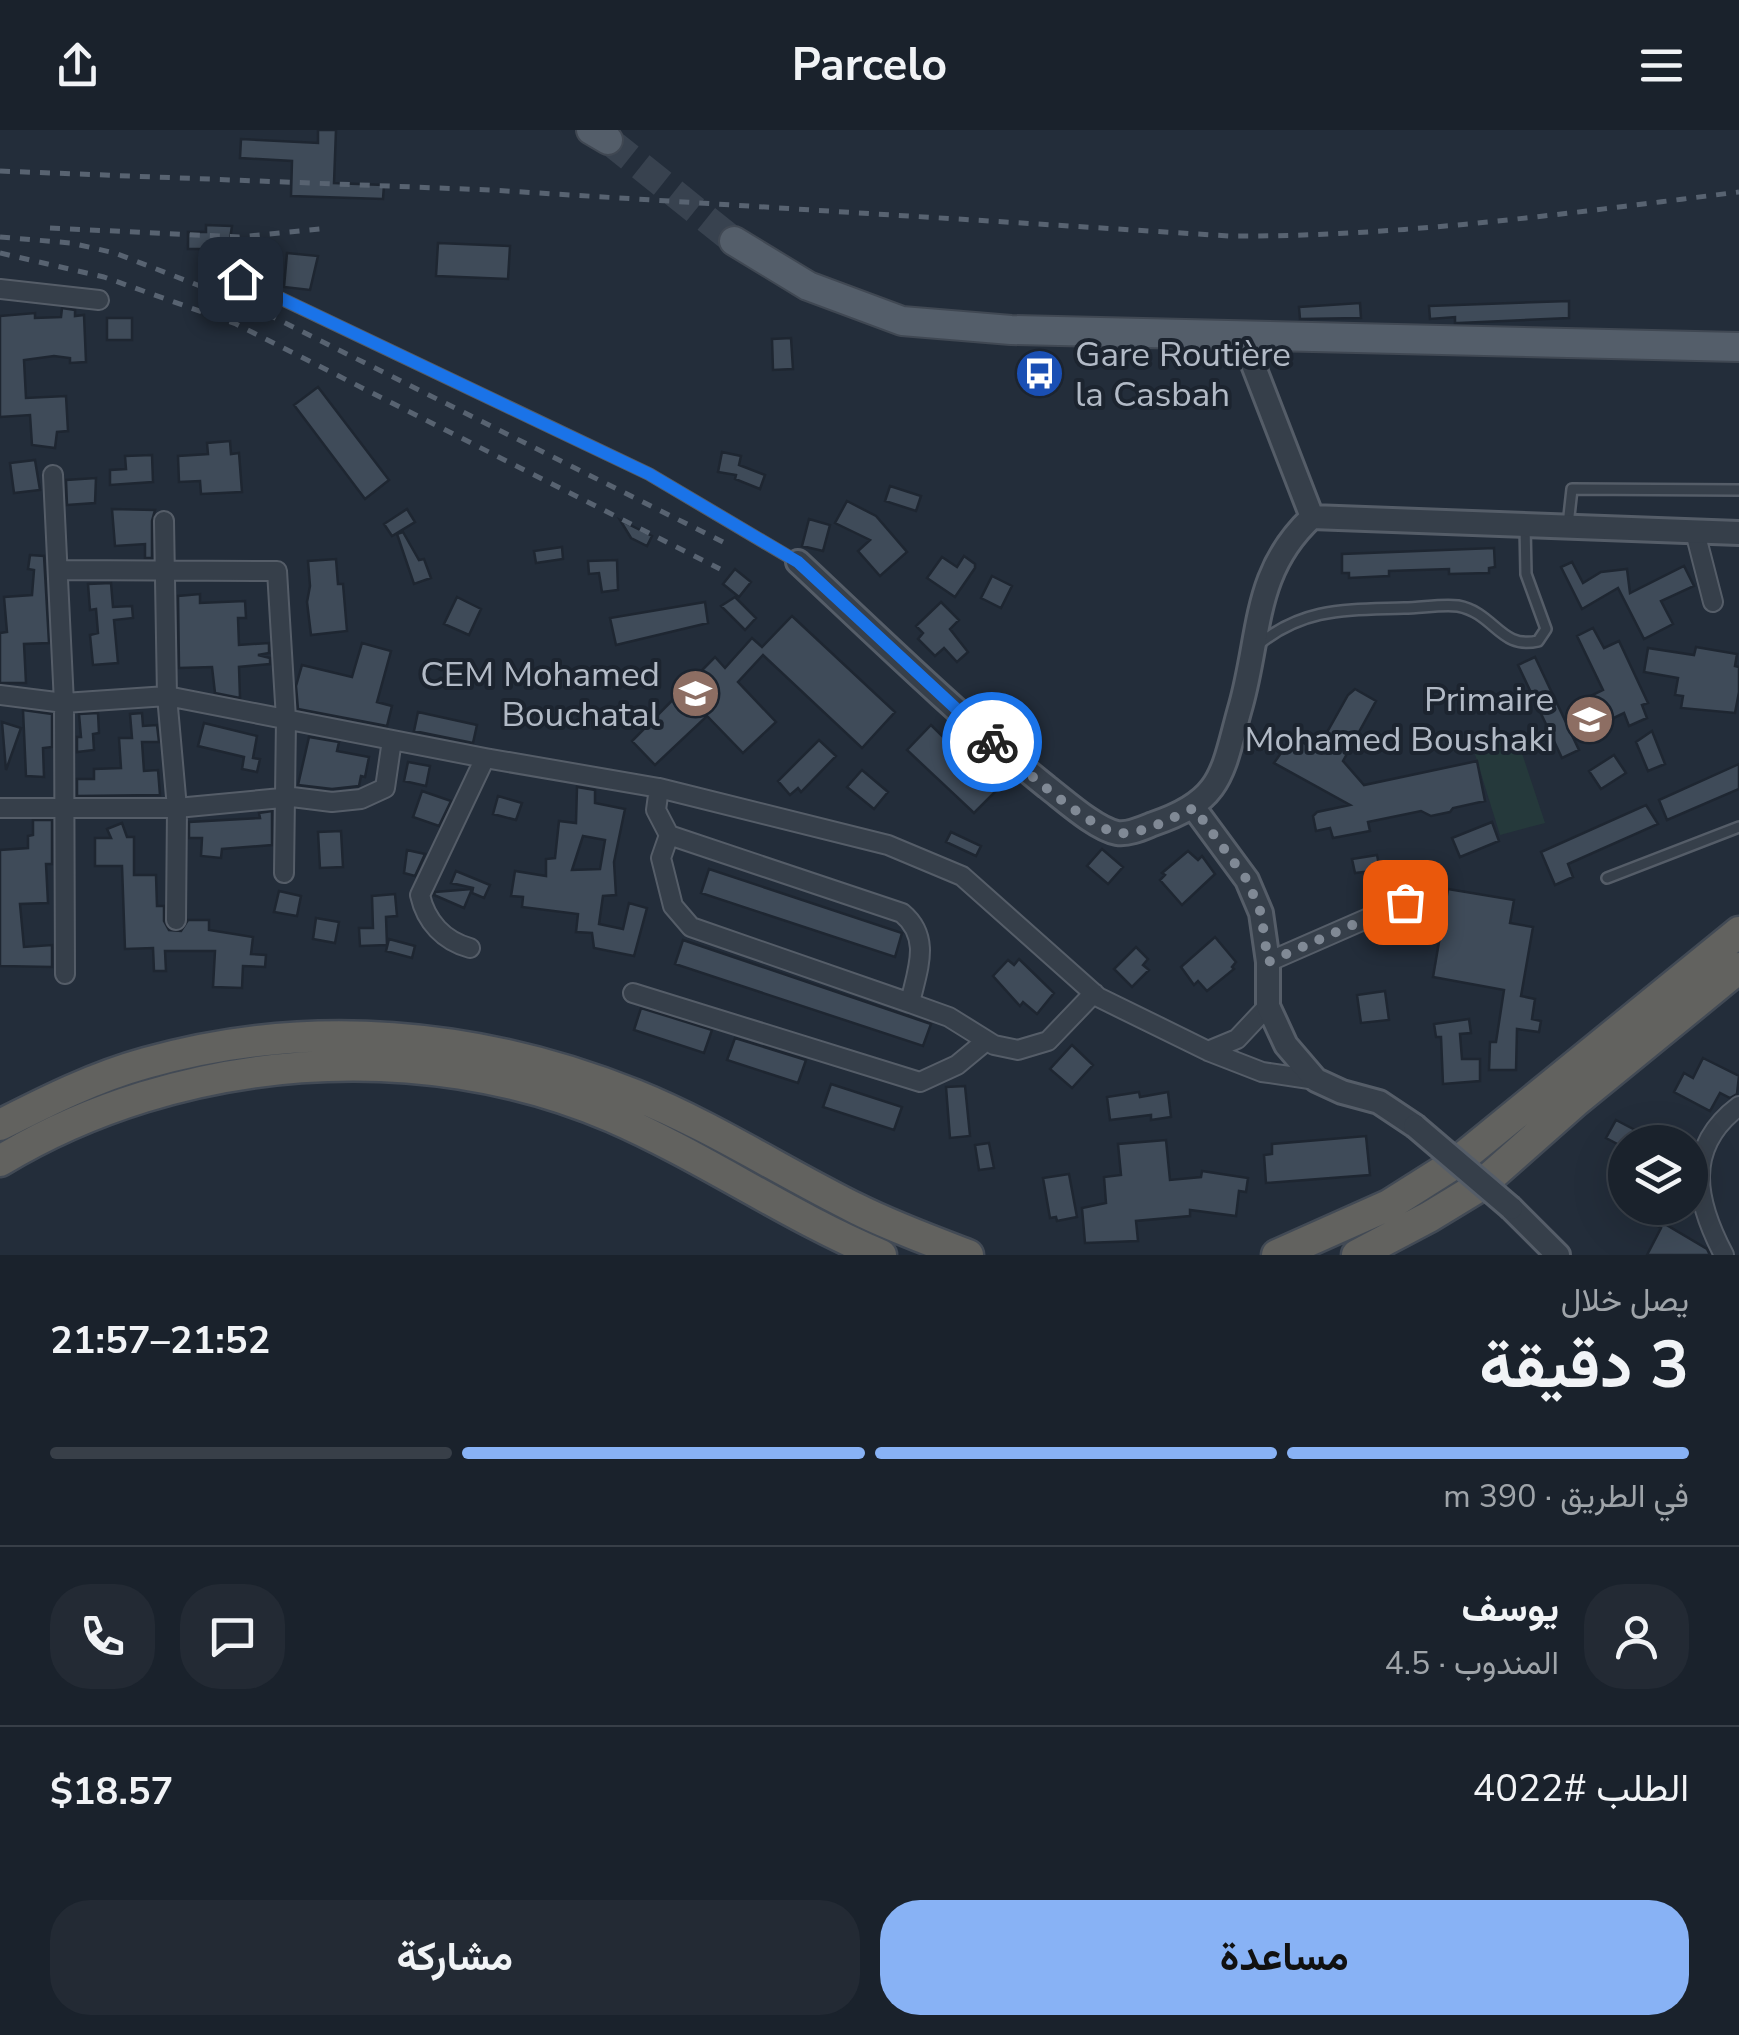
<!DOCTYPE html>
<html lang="ar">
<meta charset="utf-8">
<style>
:root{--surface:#1a222c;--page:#232a34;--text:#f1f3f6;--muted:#9fa4a9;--line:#383f48;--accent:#88b2f5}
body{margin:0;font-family:"Nunito Sans",Vazirmatn,sans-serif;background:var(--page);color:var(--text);direction:rtl;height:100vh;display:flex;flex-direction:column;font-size:38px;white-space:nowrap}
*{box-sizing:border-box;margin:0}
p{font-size:32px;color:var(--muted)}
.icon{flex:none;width:55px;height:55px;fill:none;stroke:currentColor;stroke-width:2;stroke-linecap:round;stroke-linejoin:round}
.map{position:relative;height:1125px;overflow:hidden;direction:ltr}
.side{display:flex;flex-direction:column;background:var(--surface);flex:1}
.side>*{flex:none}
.fabs{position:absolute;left:1608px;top:995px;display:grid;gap:20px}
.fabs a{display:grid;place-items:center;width:100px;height:100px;border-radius:50%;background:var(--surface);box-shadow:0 10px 40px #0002,0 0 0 2px var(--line);font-size:50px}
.pin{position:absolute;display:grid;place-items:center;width:85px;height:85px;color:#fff;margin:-42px;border-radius:20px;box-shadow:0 5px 15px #0006}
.courier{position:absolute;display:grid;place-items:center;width:100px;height:100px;margin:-50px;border:8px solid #1a73e8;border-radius:50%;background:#fff;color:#222;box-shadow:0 2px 12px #0007}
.head em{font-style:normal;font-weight:700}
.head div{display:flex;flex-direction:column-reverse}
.head{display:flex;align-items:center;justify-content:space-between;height:170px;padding:0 50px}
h1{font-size:65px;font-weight:700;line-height:75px}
.bar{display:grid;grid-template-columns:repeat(4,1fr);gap:15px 10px;align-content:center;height:120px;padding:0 50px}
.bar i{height:12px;border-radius:8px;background:var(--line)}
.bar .selected{background:var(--accent)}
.bar p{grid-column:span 4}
.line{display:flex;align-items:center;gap:25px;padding:0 50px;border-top:2px solid var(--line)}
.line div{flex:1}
.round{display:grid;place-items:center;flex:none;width:105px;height:105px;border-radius:40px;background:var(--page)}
.button{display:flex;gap:20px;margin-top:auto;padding:20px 50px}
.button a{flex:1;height:115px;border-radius:40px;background:var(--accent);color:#111;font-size:40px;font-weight:700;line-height:115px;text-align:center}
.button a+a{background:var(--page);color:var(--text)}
header{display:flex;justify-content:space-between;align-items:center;height:130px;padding:0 50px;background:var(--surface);font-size:45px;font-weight:700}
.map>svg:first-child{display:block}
.green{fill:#25393b}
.building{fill:#3f4b59;stroke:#1e2631;stroke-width:2.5;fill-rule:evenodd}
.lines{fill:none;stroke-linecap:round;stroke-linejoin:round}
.primary-tunnel{stroke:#38424f;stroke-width:28;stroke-dasharray:28 14;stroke-linecap:butt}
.service-casing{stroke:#555d68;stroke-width:14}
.minor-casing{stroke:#555d68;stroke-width:22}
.tertiary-casing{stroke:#555d68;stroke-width:28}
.primary-casing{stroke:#404853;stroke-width:32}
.trunk-casing{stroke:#424a55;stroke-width:35}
.service{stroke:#363f4a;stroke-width:9}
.minor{stroke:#363f4a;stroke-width:18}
.tertiary{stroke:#363f4a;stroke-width:22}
.primary{stroke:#545e6a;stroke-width:28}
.trunk{stroke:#62625f;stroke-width:30}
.rail{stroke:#586371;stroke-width:5;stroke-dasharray:10 10;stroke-linecap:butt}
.tertiary-bridge-casing{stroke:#555d68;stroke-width:28;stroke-linecap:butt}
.tertiary-bridge{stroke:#363f4a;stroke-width:22}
.done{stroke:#808995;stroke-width:10;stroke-dasharray:0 18}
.route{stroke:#1a73e8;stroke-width:12}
.labels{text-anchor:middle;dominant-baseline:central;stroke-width:8;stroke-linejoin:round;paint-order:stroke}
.poi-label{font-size:35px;fill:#b2bac6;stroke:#1c242f;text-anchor:end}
</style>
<header><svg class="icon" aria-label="menu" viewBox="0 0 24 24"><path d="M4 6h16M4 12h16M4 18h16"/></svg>Parcelo<svg class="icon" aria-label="share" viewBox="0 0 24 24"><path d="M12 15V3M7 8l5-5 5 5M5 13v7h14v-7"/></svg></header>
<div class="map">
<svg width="1739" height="1125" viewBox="0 0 1739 1125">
<rect width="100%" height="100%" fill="#232d3a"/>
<path class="green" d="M1516 605 1545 693 1500 705 1474 621Z"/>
<path class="building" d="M318 0H336L334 53 384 55 383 69 291 66 292 31 240 28 241 9 318 13Z
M206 95 232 96 229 116 217 114V119H188V102H206Z
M438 113 510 116 508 149 436 146Z
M287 123 318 126 310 160 284 157Z
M1569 171V188L1459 193H1455V187L1430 189 1429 176Z
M1360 173 1361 188 1300 189 1299 177Z
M62 178 75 180V186L84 185 86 232 70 233V228L54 226 24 230 26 268 66 266 68 301 57 302 55 318 32 315 30 285 0 287V186L35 183V188L61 187Z
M107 188H132V210H107Z
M791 208 793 239 773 240 772 209Z
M318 257 389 350 365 369 294 275Z
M230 311 231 324 239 323 242 362 201 364 200 351 179 352 178 326 208 324 207 313Z
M722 322 741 326 739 335 765 345 760 359 735 349 736 345 718 342Z
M152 325 153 352 110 355V340L126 339 125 326Z
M35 330 40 360 14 363 10 333Z
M96 348 95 373 67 375 66 350Z
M890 356 921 366 916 381 885 371Z
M847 371 876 386 907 422 880 446 858 421 870 410 835 393Z
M112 379 155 380 152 391V428H145V414L115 416Z
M407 379 415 392 392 406 384 394Z
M809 389 830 395 823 421 802 416Z
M620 390 652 406 647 416 631 408Z
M403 402 419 430 424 429 431 448 414 454 397 404Z
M562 417 563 429 536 433 534 421Z
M1494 418 1495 437 1489 438V443L1449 444V439L1389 441V446L1349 448V443H1342V424Z
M30 425 44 426 49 513 24 514 26 553H0V503L7 502 4 467 32 465 34 440 28 439Z
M964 426 975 434V438L955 467 927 448 942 427 957 437Z
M336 429 338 454H343L347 501 311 505 307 472 310 456 308 431Z
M617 430 618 460 602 462 599 443 589 444 588 431Z
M1572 432 1583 453 1601 442 1627 439 1630 463 1684 436 1694 456 1661 471 1673 494 1644 509 1618 458 1582 479 1561 437Z
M735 439 751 452 739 467 723 454Z
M992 446 1012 456 1001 478 981 468Z
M111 453 113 477 132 476 133 488 114 490 118 533 93 535 90 505 98 503 96 479 90 480 88 454Z
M200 464V473L245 471 246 488H238L239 515 269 513V523L258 525 270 528V534L239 537 240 568 215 563 212 537 179 538 178 466Z
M457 467 481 479 469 505 444 494Z
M735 467 756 488 745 500 721 476Z
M705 472 708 493 616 515 610 488Z
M941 472 959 490 950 499 968 522 957 532 944 518 935 526 918 509 923 503 916 496Z
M792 486 895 582 862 618 763 525 738 552 776 592 743 623 707 586 655 635 632 611 715 527 725 538 752 508 762 517Z
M1593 498 1604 518 1619 511 1648 573 1642 575 1647 588 1629 596 1624 583 1595 597 1582 570 1603 560 1577 506Z
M362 513 391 521 377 572 392 576 387 596 298 579 296 556 302 535 352 547Z
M1696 517 1737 524 1735 536 1739 537V562L1735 583 1681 578 1683 566 1675 565 1678 548 1644 542 1648 518 1694 525Z
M1535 527 1579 620 1562 628 1518 535Z
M1355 559 1376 571 1343 631 1364 655 1477 631 1485 671 1453 678 1450 682 1431 686 1421 681 1368 692 1370 701 1333 708 1330 698 1316 701 1313 686 1317 682 1350 675 1274 633 1292 607 1317 620 1348 565Z
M23 580 52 584V617L43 618 44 647 26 646Z
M418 582 477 595 473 613 414 601Z
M98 583 99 603 93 604 94 620 77 622V607H81L79 584Z
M142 583 143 596 157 595 159 612H142L144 641 158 640 160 665 77 666V649H94V639L121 638 119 608H132L130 584Z
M2 592 21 598 6 640Z
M204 593 257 606 253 628 260 629 257 642 242 639 244 627 198 616Z
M931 595 997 660 974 683 907 620Z
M1652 601 1665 634 1648 641 1636 612Z
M309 607 339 612 337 621 369 627 365 647 361 646 359 656 332 659 298 655Z
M819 610 836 626 801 662 798 658 790 665 778 651Z
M1614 625 1626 643 1601 659 1589 641Z
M408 632 430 636 426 656 404 651Z
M1739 634V659L1667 690 1659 670Z
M862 640 888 662 874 679 847 657Z
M577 657 595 660V673L625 679 614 732 616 765 603 766 599 794 623 799 629 773 647 778 634 826 594 818 592 803 576 802 578 784 522 777 523 767 511 766 515 741 546 746V729L555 728 559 691 576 693ZM583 706 605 710 600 739 572 740Z
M422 661 451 671 439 696 413 687Z
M498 666 522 673 516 690 493 684Z
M1646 675 1658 694 1568 734 1573 747 1555 755 1541 722Z
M272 681V715L222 719 221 728 201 726 202 708H189V692L260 688 259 683Z
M33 690H52V734H46L48 773 20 774 24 817 52 815V837L0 836V720L28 718V706L33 705Z
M1492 692 1499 711 1460 727 1452 708Z
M122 693 127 707H134V745H156L157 776H164V791L169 800 181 801 188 790H209V800L253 807 251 824 266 825 265 837 243 836 242 858 213 857 215 821H165L166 841H154L153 818 125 819 122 736H95V708H111L107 699Z
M341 701 343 737 320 738 318 702Z
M951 702 981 716 976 726 946 712Z
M1102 719 1123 737 1108 754 1087 736Z
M407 720 425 724 415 746 404 743Z
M1188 721 1198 730 1202 726 1215 744 1182 775 1160 750 1165 745 1162 743Z
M1377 725 1380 740 1355 743 1352 729Z
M709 739 902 803 895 827 701 763Z
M456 741 490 755 484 768 472 763 473 758 451 753Z
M472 759 464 778 434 765 435 762Z
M1448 759 1514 770 1510 793 1533 797 1521 866 1535 869 1532 889 1541 891 1539 902 1517 899 1516 940H1489L1490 912H1496L1504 860 1433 847Z
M279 761 301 766 297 786 274 782Z
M395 764 397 786 386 787 387 815 360 816 359 798H373L372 766Z
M316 788 339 792 335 813 313 809Z
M1215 807 1236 832 1232 837 1234 839 1207 861 1198 851 1194 855 1181 837Z
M389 809 415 816 412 828 386 821Z
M683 810 931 894 923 916 675 834Z
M1136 817 1148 829 1143 835 1149 840 1132 857 1114 839Z
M1019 829 1054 863 1037 884 1023 872 1020 876 993 846 1008 830 1014 835Z
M1385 861 1389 890 1361 893 1357 865Z
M641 878 712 900 704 923 634 900Z
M1469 889 1471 903 1460 904 1462 929H1480V951L1443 954 1441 907H1436L1434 894Z
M735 908 806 930 798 953 727 930Z
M1072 915 1093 935 1072 958 1050 939Z
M1703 928 1739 946 1737 964 1730 968 1720 963 1710 981 1674 962 1684 943 1693 948Z
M831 954 902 977 894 1000 823 977Z
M965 956 970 1006 950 1008 946 957Z
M1139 962 1140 967 1168 962 1171 987 1151 990V985L1110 990 1107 967Z
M1616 990 1658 1012H1625V1018L1606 1008Z
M1366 1006 1370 1045 1266 1053 1264 1025 1272 1024V1014Z
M1166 1010 1170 1050 1201 1047 1202 1041 1248 1048 1246 1062 1239 1061 1236 1086 1190 1080V1086L1136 1091 1138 1111 1085 1113 1082 1078 1106 1073 1104 1047 1121 1045 1118 1014Z
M989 1013 994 1038 979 1040 975 1015Z
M1069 1044 1077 1087 1057 1091 1056 1087 1050 1088 1043 1048Z
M1621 1078H1665L1672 1082 1665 1094 1707 1119 1710 1125H1647L1661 1098Z"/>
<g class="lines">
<path class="primary-tunnel" d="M608 10 734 111"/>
<defs>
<path id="service" d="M206 133 649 344 796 431
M1568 395 1572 359 1739 360
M1258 515C1304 477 1347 480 1404 478 1421 478 1441 474 1458 476 1495 483 1500 520 1538 511L1546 499 1526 444 1525 396
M1607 748 1739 697"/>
<path id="minor" d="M0 159 99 170
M53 345 64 573 65 844
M164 391 167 566 177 678 176 790
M1695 402 1713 472
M58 440 277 441 286 589 284 743
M0 565 64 573 167 566 485 628 659 658 888 715 962 746 1098 867 1208 921 1262 942 1316 950
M659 658 656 680 669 705 902 783C932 808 917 840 910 873L949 887 994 915 1018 920 1048 911 1094 863
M0 678H177L292 667 332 672 361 669 385 658 392 610
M669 705 661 728 673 776 691 797 910 873
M470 818C444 811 426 792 420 765L485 628
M1268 832 1405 772
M633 863 920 952 957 935 986 911
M1208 921 1237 909 1268 876
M1724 1125C1696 1072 1683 1018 1739 976"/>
<path id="tertiary" d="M1242 206 1312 387
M798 432C880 509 960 587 1047 657 1064 670 1096 699 1117 703 1128 705 1143 698 1153 694 1225 670 1222 641 1241 575 1261 503 1253 442 1312 387L1739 403
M1194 678 1247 750 1261 783 1268 832V876L1286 915 1316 950 1342 962 1379 972 1415 996
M1511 1078 1558 1125"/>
<path id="primary" d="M591 0 608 10
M734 111 808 156 902 191 1011 200 1739 217"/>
<path id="trunk" d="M0 995C47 971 95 947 146 933 308 887 479 902 635 965 712 996 782 1042 857 1079 893 1097 931 1111 968 1125
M0 1031C179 923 419 904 612 987 704 1027 788 1086 881 1125
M1277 1125 1389 1075 1457 1032 1739 802
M1357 1125 1429 1087 1480 1056 1575 972 1739 838"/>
</defs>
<use href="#service" class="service-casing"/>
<use href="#minor" class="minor-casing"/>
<use href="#tertiary" class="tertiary-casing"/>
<use href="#primary" class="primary-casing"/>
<use href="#trunk" class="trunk-casing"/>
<use href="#service" class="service"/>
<use href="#minor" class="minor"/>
<use href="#tertiary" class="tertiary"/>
<use href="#primary" class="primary"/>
<use href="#trunk" class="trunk"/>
<path class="rail" d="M0 41 491 60 1230 106C1401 107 1570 83 1739 62
M50 98 239 107 320 99
M0 107 71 113 115 123 249 175 731 416
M0 123 104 147 236 194 720 439"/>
<defs>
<path id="tertiary-bridge" d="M1415 996 1511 1078"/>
</defs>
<use href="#tertiary-bridge" class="tertiary-bridge-casing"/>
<use href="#tertiary-bridge" class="tertiary-bridge"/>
</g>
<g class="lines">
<path class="done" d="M992 612C1016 632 1091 701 1119 703 1143 705 1173 687 1194 678L1247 750 1261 783 1268 832 1405 772"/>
<path class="route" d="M240 149 649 344 798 432 992 612"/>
</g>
<defs>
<symbol id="bus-disc" viewBox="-11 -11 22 22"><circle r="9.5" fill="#1a4fb4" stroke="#1c242f"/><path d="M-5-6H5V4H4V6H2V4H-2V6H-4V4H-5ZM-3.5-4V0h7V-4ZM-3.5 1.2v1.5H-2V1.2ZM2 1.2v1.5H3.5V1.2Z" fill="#fff"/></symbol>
<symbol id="school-disc" viewBox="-11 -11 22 22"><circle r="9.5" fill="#8d6e63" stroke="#1c242f"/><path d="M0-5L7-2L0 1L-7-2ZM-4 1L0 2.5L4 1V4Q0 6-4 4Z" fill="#fff"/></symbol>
</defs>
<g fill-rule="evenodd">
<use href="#bus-disc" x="1012" y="216" width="55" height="55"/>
<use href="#school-disc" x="668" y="536" width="55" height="55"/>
<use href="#school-disc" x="1562" y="562" width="55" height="55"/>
</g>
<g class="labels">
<g class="poi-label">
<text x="1075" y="224" text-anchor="start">Gare Routière<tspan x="1075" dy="40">la Casbah</tspan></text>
<text x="660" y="544">CEM Mohamed<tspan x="660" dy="40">Bouchatal</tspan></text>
<text x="1554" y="569">Primaire<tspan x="1554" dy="40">Mohamed Boushaki</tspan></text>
</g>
</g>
</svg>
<div class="fabs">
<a><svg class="icon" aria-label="layers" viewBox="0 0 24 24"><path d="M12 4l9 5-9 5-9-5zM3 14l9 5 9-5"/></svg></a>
</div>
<div class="pin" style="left:1405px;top:772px;background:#ea580c"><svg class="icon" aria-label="bag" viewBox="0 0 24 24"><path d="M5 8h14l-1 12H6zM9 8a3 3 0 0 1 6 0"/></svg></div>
<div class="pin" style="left:240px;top:149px;background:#1f2937"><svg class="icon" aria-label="home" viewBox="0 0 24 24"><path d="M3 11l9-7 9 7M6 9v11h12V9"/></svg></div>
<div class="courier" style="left:992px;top:612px"><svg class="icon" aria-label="bike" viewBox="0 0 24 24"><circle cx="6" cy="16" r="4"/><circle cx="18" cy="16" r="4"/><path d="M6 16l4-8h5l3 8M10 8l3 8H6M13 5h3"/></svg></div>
</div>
<section class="side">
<div class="head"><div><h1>3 دقيقة</h1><p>يصل خلال</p></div><em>21:52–21:57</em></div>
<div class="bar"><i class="selected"></i><i class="selected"></i><i class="selected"></i><i></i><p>في الطريق · 390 m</p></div>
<div class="line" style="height:180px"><a class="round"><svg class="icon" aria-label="person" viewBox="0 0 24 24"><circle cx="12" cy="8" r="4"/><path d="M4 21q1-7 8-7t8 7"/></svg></a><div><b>يوسف</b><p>المندوب · 4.5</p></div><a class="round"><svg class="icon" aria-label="chat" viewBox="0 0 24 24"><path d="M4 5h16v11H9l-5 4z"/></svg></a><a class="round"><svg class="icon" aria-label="phone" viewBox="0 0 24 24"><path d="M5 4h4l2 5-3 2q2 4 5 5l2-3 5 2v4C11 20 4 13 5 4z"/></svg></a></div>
<div class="line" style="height:130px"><div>الطلب #4022</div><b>$18.57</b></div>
<div class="button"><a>مساعدة</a><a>مشاركة</a></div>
</section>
